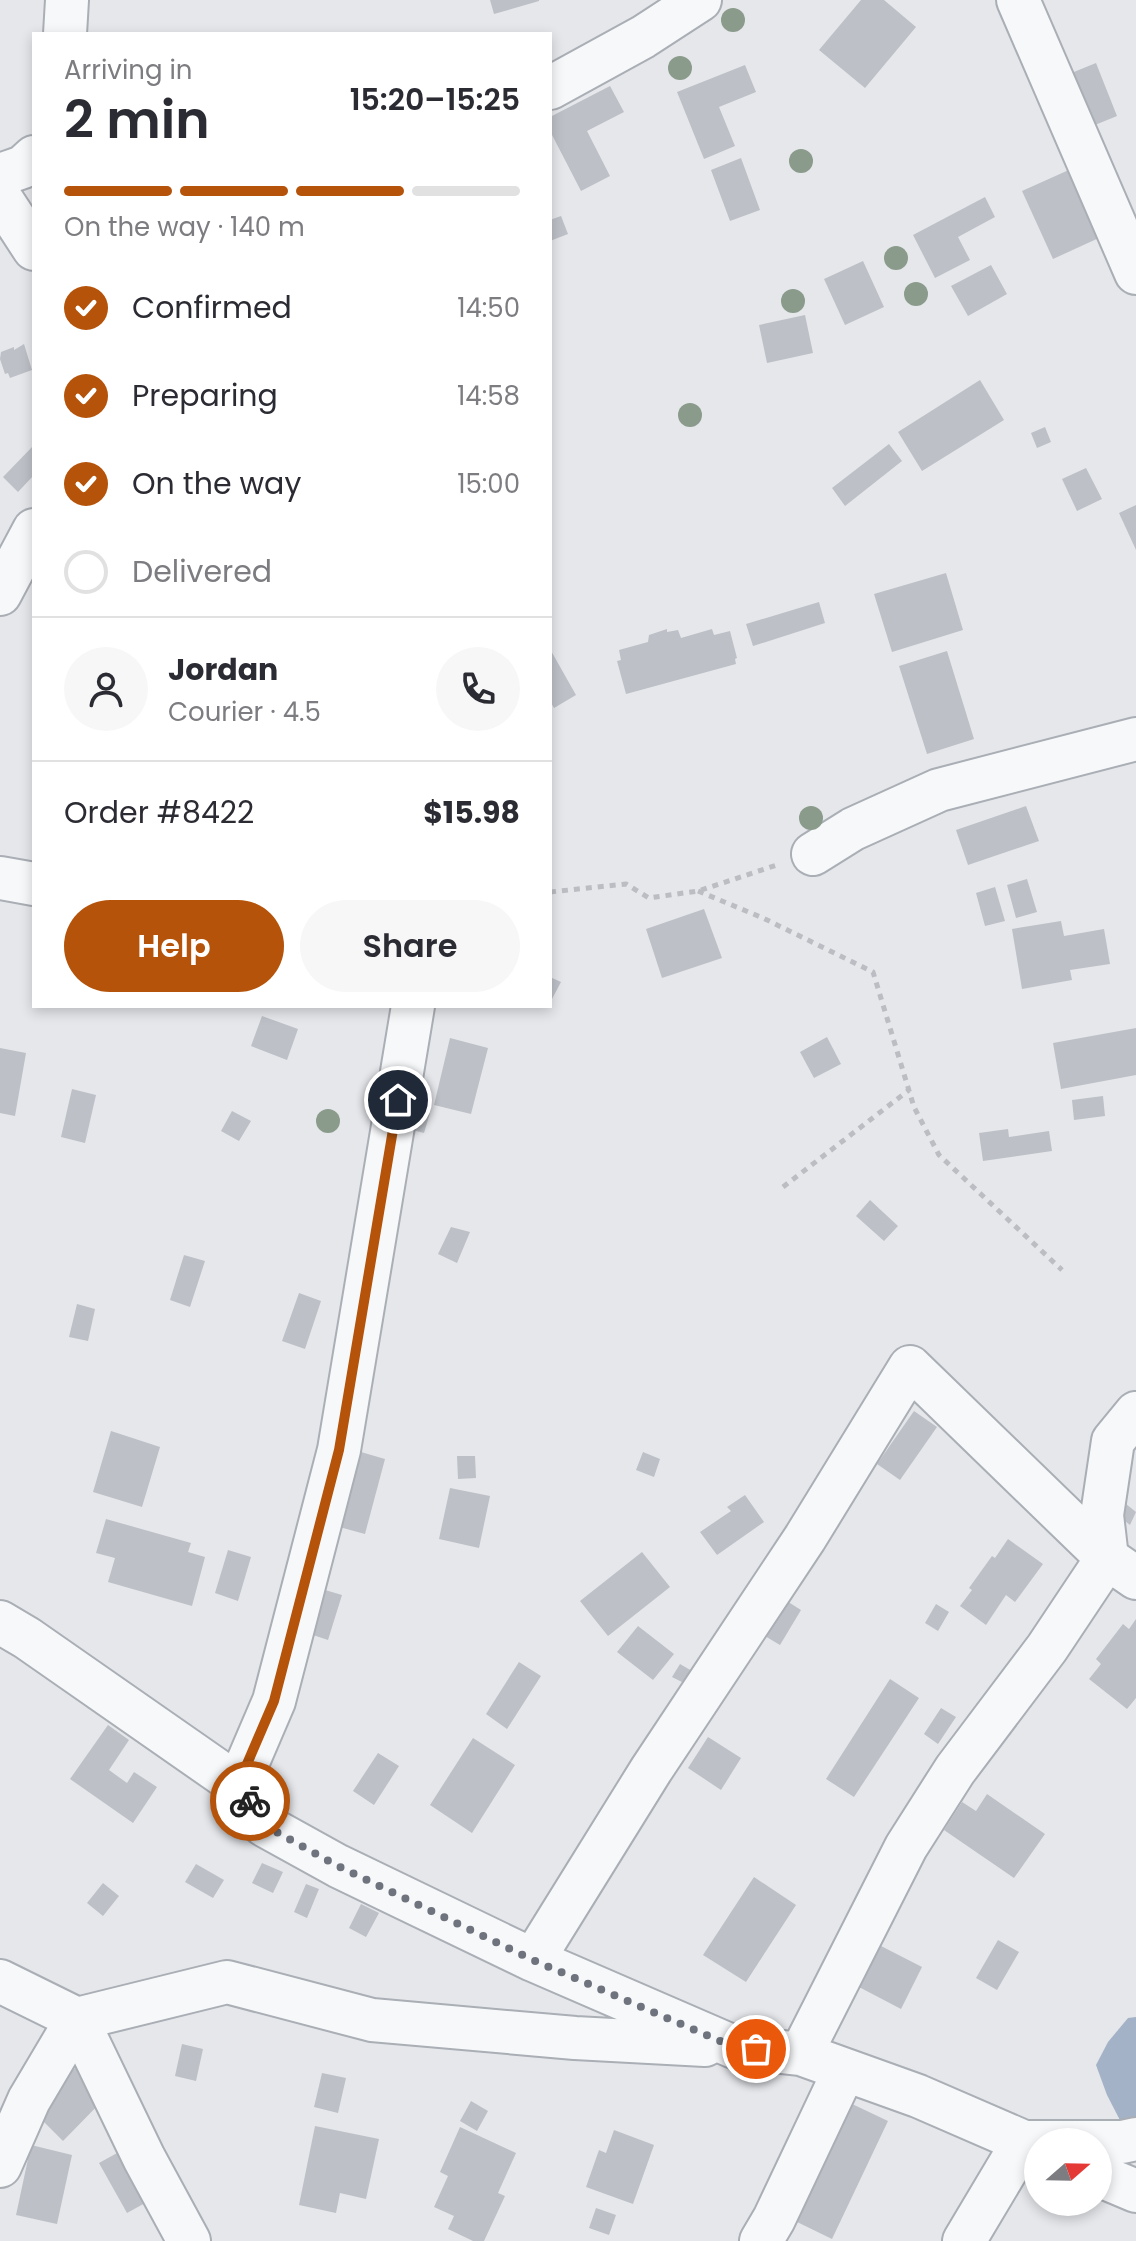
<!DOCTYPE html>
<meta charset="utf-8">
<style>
:root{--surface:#fff;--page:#f7f7f7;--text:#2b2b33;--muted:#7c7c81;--line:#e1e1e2;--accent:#b45309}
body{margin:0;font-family:Poppins,sans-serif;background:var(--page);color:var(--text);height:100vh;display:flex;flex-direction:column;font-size:30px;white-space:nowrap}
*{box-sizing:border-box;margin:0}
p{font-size:26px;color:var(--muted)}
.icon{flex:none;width:44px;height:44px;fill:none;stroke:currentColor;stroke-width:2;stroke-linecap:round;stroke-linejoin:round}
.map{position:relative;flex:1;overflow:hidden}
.panel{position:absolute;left:32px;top:32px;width:520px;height:976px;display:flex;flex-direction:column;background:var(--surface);border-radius:0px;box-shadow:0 4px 12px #0003}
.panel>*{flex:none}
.needle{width:52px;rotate:70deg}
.buttons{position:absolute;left:1024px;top:2128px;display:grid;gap:16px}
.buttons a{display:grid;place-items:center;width:88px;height:88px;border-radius:50%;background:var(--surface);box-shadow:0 4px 12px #0003;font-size:40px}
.pin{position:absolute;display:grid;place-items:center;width:68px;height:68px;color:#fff;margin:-34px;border:4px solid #fff;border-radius:50%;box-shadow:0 2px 8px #0007}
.courier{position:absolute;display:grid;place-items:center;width:80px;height:80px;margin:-40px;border:6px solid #b45309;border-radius:50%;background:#fff;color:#222;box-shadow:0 2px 10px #0007}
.headline em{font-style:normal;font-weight:600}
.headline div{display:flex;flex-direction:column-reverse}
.headline{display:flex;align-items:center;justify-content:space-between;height:136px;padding:0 32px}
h1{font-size:52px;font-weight:600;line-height:60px}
.bar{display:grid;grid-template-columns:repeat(4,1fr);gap:12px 8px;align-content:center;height:96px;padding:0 32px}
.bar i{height:10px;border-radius:6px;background:var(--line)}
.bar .current{background:var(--accent)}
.bar p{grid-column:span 4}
.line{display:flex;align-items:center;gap:20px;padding:0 32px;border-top:2px solid var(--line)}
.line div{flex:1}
.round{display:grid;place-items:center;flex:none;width:84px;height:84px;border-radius:42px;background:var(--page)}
ol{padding:0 32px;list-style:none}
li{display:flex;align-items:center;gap:24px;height:88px}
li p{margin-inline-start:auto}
li .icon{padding:8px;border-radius:50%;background:var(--accent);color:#fff;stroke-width:4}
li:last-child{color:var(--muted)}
li i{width:44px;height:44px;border:4px solid var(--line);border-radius:50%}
.cta{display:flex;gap:16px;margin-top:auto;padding:16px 32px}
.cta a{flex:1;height:92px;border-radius:48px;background:var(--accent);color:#fff;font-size:32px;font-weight:600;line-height:92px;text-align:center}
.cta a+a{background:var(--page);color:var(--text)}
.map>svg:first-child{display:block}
.water{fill:#a4b2c7}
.building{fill:#bdc0c7}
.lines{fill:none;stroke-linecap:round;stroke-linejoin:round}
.minor-casing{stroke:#aaaeb5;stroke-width:46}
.path{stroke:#bbbdc3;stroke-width:5;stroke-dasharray:6 6;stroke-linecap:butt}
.minor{stroke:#f7f8fa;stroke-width:42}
.tree{fill:#8a9b8b}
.done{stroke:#6e737d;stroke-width:8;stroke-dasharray:0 14.4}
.route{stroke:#b45309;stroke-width:10}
</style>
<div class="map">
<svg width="1136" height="2241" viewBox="0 0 1136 2241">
<rect width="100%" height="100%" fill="#e5e7eb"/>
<path class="water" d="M1136 2017V2129L1124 2128 1107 2095 1096 2065 1108 2042 1128 2018Z"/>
<path class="building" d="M490 0H539V1L494 14Z
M861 0H884L916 27 865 88 819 50Z
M1096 63 1117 116 1090 127 1069 74Z
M745 65 756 92 719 107 735 146 704 159 677 92Z
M610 86 624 112 587 131 610 176 581 191 550 131V117Z
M741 158 760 210 730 221 711 170Z
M1071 169 1101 237 1053 259 1022 191Z
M985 197 995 217 958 237 970 260 935 278 913 235Z
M561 216 568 234 550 241V220Z
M863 261 884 307 845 325 824 279Z
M991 265 1007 294 968 316 951 286Z
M805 315 813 353 767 363 759 325Z
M24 344 32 370 10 378 8 373 5 374 0 359 1 352 14 347V350Z
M980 380 1004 420 922 471 898 432Z
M1045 427 1051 442 1037 448 1031 433Z
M889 444 902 461 845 506 832 488Z
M34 445V475L18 492 3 477Z
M1086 468 1102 499 1077 511 1062 479Z
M1136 505V550L1119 513Z
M946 573 963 630 892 652 874 594Z
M819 602 825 623 753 646 746 624Z
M667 629V632L678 630 681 638 712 629 714 635 730 631 737 658 735 659 736 664 626 694 617 661 621 660 619 650 648 642 649 635Z
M550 649 576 695 554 708 550 701Z
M947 651 974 739 927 754 899 666Z
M1026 806 1039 841 968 865 956 830Z
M1027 879 1037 912 1016 918 1007 885Z
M995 887 1005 921 985 926 976 893Z
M704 909 722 958 662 978 646 929Z
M1061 921 1064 936 1104 929 1110 964 1070 970 1072 980 1022 989 1012 929Z
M550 977 561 982 552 999 550 998Z
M262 1016 298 1029 287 1060 251 1046Z
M1136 1028V1075L1061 1089 1053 1043Z
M827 1037 841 1064 814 1078 800 1052Z
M450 1038 488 1048 471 1114 434 1105Z
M0 1048 26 1053 15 1116 0 1113Z
M72 1089 96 1095 85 1143 61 1137Z
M1103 1096 1105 1116 1074 1120 1072 1100Z
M415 1109 430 1113 424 1133 409 1129Z
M232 1111 251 1121 239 1141 221 1131Z
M1008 1129 1009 1137 1049 1131 1052 1151 983 1161 979 1133Z
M870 1200 898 1226 884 1241 856 1216Z
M451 1227 470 1232 457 1263 438 1254Z
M184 1255 205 1261 190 1307 170 1300Z
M299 1293 321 1301 305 1349 282 1341Z
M77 1304 95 1309 88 1341 69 1337Z
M914 1411 937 1427 900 1480 877 1464Z
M111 1431 160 1447 142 1507 93 1492Z
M354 1450 385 1459 365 1534 332 1525Z
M643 1452 660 1459 654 1477 636 1470Z
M457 1456H475L476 1478 458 1479Z
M450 1488 490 1496 479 1548 439 1539Z
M745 1495 764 1522 717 1555 700 1532 731 1511 727 1507Z
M1126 1504 1136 1512 1130 1525 1117 1515Z
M106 1519 191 1543 188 1552 205 1557 192 1606 108 1582 115 1558 96 1553Z
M1008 1539 1043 1564 1015 1602 1006 1595 986 1625 960 1606 972 1590 969 1588 992 1556 995 1558Z
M228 1550 251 1557 238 1601 215 1593Z
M642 1552 670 1587 608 1636 580 1601Z
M315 1587 342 1595 328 1640 301 1631Z
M782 1598 801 1610 780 1645 760 1633Z
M936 1604 949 1612 938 1631 925 1623Z
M1136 1619V1698L1127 1709 1089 1679 1101 1664 1096 1659 1123 1624 1129 1629Z
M638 1626 674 1654 653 1680 617 1652Z
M519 1662 541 1676 507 1729 486 1714Z
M680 1664 692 1671 684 1683 672 1677Z
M890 1679 919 1698 854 1797 826 1779Z
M941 1708 956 1717 938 1744 924 1734Z
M108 1725 129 1740 109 1770 127 1783 134 1772 157 1787 133 1823 70 1779Z
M708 1737 741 1758 721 1790 688 1768Z
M473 1738 515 1765 472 1833 430 1805Z
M378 1753 399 1766 374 1805 353 1791Z
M987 1794 1045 1834 1014 1878 944 1830 962 1802 976 1811Z
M262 1863 283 1872 273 1893 252 1883Z
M196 1864 224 1880 213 1898 185 1882Z
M754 1877 796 1905 746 1982 703 1955Z
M103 1883 119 1896 103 1916 87 1903Z
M306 1884 319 1889 307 1918 294 1912Z
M361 1904 379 1913 366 1937 349 1928Z
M998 1940 1019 1952 997 1990 976 1978Z
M881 1946 922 1967 901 2009 859 1987Z
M182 2044 203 2049 196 2081 175 2076Z
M76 2067 106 2097 63 2141 33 2111Z
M322 2073 346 2078 338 2113 314 2107Z
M471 2101 488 2111 477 2131 460 2121Z
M850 2103 888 2121 832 2239 793 2220Z
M315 2126 379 2139 366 2199 340 2193 336 2213 299 2205Z
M460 2127 516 2153 498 2193 505 2196 484 2241H473L448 2229 454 2216 434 2207 448 2176 440 2172Z
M614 2130 654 2145 633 2204 586 2187 599 2150 606 2153Z
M31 2145 72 2155 57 2224 16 2215Z
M128 2147 156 2197 127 2213 99 2163Z
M596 2208 616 2215 609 2235 589 2228Z"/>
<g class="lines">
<defs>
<path id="minor" d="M1018 0 1136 273
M65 34 67 0
M550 88 643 37 700 0
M0 175 23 167 34 157
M0 197 34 249
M0 594 34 530
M813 854 853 829 939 790 1136 739
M0 878 34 884
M0 1622 27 1638 238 1785 264 1825 338 1866 533 1960 734 2047 801 2054 918 2096 1038 2148
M238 1785 274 1701 339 1450 413 1006
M533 1960 651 1770 805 1538 910 1367 1107 1558 1136 1578
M0 1981 77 2019 144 2158 189 2241
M801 2054 906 1847 955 1770 1047 1648 1107 1558 1102 1515 1113 1441 1136 1413
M0 2166 29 2100 77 2019 227 1982 372 2020 575 2038 705 2045
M1098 2175 1136 2191
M761 2241 774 2219 844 2071
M964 2241 1023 2142H1122L1136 2139"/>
</defs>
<use href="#minor" class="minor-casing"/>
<path class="path" d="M698 891 763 918 873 972 914 1107 939 1155 1062 1270
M550 892 626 884 649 898 698 891 780 864
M783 1187 909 1090"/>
<use href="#minor" class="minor"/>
</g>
<g class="tree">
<circle cx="733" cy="20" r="12"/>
<circle cx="680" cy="68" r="12"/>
<circle cx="801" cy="161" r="12"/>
<circle cx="896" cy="258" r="12"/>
<circle cx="916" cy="294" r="12"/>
<circle cx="793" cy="301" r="12"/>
<circle cx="690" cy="415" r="12"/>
<circle cx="811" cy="818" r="12"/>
<circle cx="328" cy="1121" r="12"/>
</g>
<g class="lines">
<path class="done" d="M250 1801 264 1825 338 1866 533 1960 734 2047 756 2049"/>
<path class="route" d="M250 1801 238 1785 274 1701 339 1450 398 1100"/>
</g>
</svg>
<div class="buttons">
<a><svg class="needle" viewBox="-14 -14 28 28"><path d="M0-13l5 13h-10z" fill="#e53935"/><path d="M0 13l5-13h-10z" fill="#7c7c81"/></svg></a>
</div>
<div class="pin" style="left:756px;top:2049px;background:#ea580c"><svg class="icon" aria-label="bag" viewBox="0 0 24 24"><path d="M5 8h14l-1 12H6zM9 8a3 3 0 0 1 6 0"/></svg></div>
<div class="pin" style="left:398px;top:1100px;background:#1f2937"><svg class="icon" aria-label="home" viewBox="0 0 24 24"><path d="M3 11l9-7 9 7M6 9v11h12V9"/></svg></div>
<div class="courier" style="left:250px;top:1801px"><svg class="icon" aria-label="bike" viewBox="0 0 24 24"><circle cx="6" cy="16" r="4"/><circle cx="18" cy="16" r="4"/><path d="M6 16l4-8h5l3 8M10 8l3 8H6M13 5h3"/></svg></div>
<section class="panel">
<div class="headline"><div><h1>2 min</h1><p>Arriving in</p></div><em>15:20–15:25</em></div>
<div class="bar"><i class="current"></i><i class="current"></i><i class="current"></i><i></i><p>On the way · 140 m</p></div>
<ol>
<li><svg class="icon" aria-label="check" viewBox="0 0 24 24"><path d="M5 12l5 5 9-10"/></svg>Confirmed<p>14:50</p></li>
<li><svg class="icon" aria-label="check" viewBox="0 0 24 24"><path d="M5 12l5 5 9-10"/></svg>Preparing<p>14:58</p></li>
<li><svg class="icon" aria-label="check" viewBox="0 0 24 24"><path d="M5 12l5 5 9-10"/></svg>On the way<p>15:00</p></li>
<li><i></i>Delivered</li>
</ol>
<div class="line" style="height:144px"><a class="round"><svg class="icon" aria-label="person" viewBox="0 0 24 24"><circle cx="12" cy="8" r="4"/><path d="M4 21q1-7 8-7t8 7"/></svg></a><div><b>Jordan</b><p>Courier · 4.5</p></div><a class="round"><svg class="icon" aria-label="phone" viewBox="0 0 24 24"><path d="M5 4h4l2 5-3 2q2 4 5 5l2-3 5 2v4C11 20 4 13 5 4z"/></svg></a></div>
<div class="line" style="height:104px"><div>Order #8422</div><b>$15.98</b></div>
<div class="cta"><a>Help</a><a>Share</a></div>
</section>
</div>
